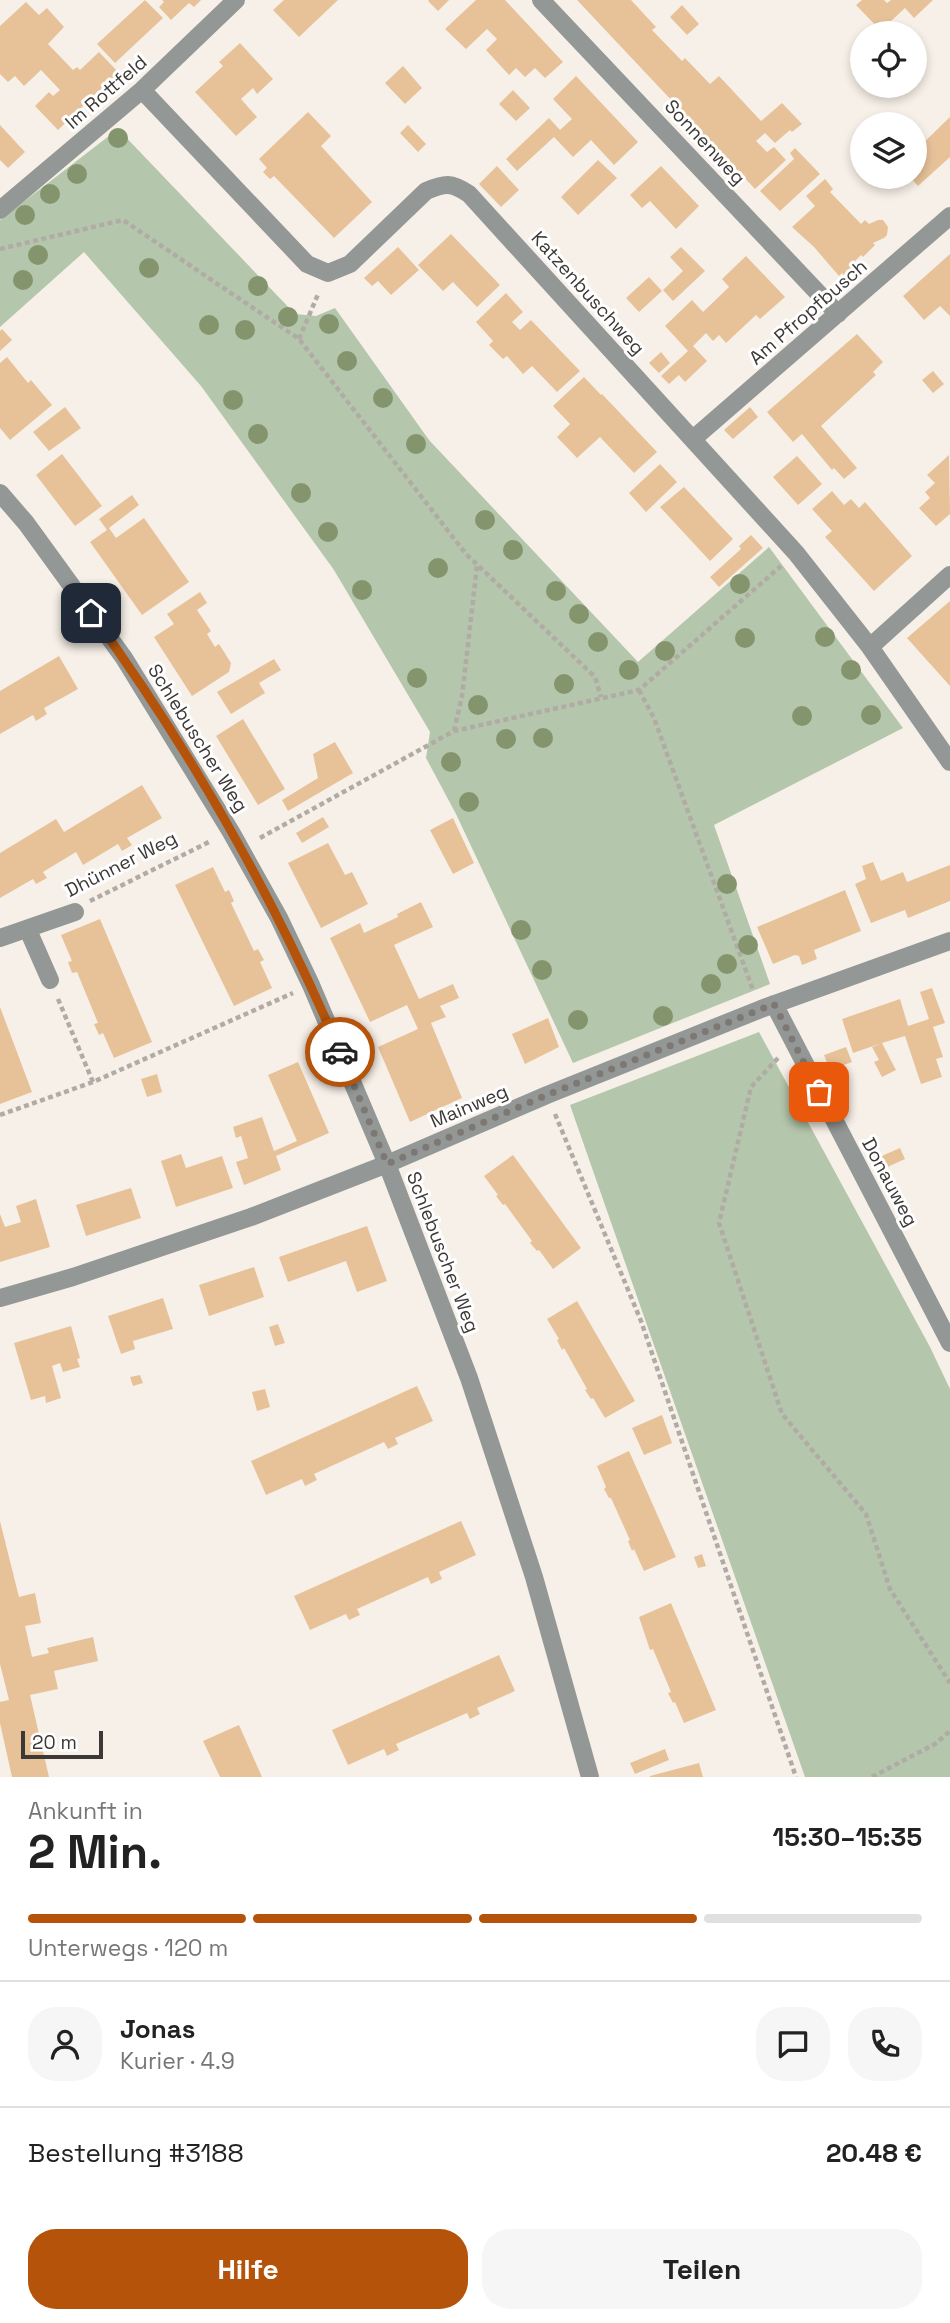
<!DOCTYPE html>
<html lang="de">
<meta charset="utf-8">
<style>
:root{--surface:#fff;--page:#f6f6f6;--text:#222;--muted:#767676;--line:#e0e0e0;--accent:#b45309}
body{margin:0;font-family:"Space Grotesk",sans-serif;background:var(--page);color:var(--text);height:100vh;display:flex;flex-direction:column;font-size:26px;white-space:nowrap}
*{box-sizing:border-box;margin:0}
p{font-size:23px;color:var(--muted)}
.icon{flex:none;width:38px;height:38px;fill:none;stroke:currentColor;stroke-width:2;stroke-linecap:round;stroke-linejoin:round}
.map{position:relative;height:1777px;overflow:hidden}
.drawer{display:flex;flex-direction:column;background:var(--surface);flex:1}
.drawer>*{flex:none}
.tools{position:absolute;left:850px;top:21px;display:grid;gap:14px}
.tools a{display:grid;place-items:center;width:77px;height:77px;border-radius:50%;background:var(--surface);box-shadow:0 4px 10px #0003;font-size:35px}
.scale{position:absolute;left:21px;bottom:18px;width:82px;box-sizing:border-box;padding-left:7px;border:4px solid #3b3835;border-top:0;font-size:19px;line-height:24px;white-space:nowrap;color:#3b3835;-webkit-text-stroke:5px #fefefe;paint-order:stroke}
.pin{position:absolute;display:grid;place-items:center;width:60px;height:60px;color:#fff;margin:-30px;border-radius:14px;box-shadow:0 4px 10px #0006}
.courier{position:absolute;display:grid;place-items:center;width:70px;height:70px;margin:-35px;border:5px solid #b45309;border-radius:50%;background:#fff;color:#222;box-shadow:0 2px 9px #0007}
.overview em{font-style:normal;font-weight:800}
.overview div{display:flex;flex-direction:column-reverse}
.overview{display:flex;align-items:center;justify-content:space-between;height:119px;padding:0 28px}
h1{font-size:46px;font-weight:800;line-height:52px}
.bar{display:grid;grid-template-columns:repeat(4,1fr);gap:10px 7px;align-content:center;height:84px;padding:0 28px}
.bar i{height:9px;border-radius:5px;background:var(--line)}
.bar .current{background:var(--accent)}
.bar p{grid-column:span 4}
.line{display:flex;align-items:center;gap:18px;padding:0 28px;border-top:2px solid var(--line)}
.line div{flex:1}
.round{display:grid;place-items:center;flex:none;width:74px;height:74px;border-radius:28px;background:var(--page)}
.cta{display:flex;gap:14px;margin-top:auto;padding:14px 28px}
.cta a{flex:1;height:80px;border-radius:28px;background:var(--accent);color:#fff;font-size:28px;font-weight:800;line-height:80px;text-align:center}
.cta a+a{background:var(--page);color:var(--text)}
.map>svg:first-child{display:block}
.green{fill:#b4c6ab}
.building{fill:#e7c299}
.lines{fill:none;stroke-linecap:round;stroke-linejoin:round}
.path{stroke:#b1aba5;stroke-width:4.5;stroke-dasharray:5 3.5;stroke-linecap:butt}
.minor{stroke:#939896;stroke-width:18}
.tree{fill:#84956e}
.done{stroke:#7d7874;stroke-width:7;stroke-dasharray:0 12.6}
.route{stroke:#b45309;stroke-width:9}
.labels{text-anchor:middle;dominant-baseline:central;stroke-width:6;stroke-linejoin:round;paint-order:stroke}
.street-label{font-size:19px;fill:#3b3835;stroke:#fefefe}
</style>
<div class="map">
<svg width="950" height="1777" viewBox="0 0 950 1777">
<rect width="100%" height="100%" fill="#f7f0e8"/>
<path class="green" d="M118 129 295 314 316 316 335 308 429 440 638 662 769 547 903 728 714 825 770 984 573 1063 456 814 426 758 430 732 334 570 201 386 84 252 0 327V220Z
M759 1032 930 1347 950 1389V1777H805L570 1105Z"/>
<path class="building" d="M145 0 163 18 115 63 97 44Z
M162 0H201L194 7 189 3 171 20 159 7 164 2Z
M284 0H338L299 37 273 10Z
M429 0H449L438 11 428 1Z
M476 0H505L563 62 545 78 535 68 525 77 516 68 509 75 486 50 497 39 487 29 466 49 445 29Z
M577 0H631L656 27 652 30 682 61 685 58 710 84 719 76 761 121 782 103 802 124 792 132 790 130 775 143 765 133 756 141 767 152 774 147 786 160 755 189Z
M862 0H884L887 3 891 0H933L914 18 905 8 890 22 897 29 893 33H883L856 5Z
M26 2 39 15 47 8 64 27 48 44 73 70 77 67 80 70 99 52 121 75 102 94 99 91 58 130 35 106 49 92 53 96 60 90 41 70 24 86 15 76 8 82 0 74V26Z
M682 5 699 24 687 35 670 17Z
M240 43 273 79 257 94 253 88 241 99 257 117 236 136 195 92 223 66 219 62Z
M403 66 422 88 405 104 385 83Z
M576 76 638 142 614 165 591 140 573 157 554 137 517 171 506 159 549 118 560 130 572 119 553 99Z
M513 90 530 108 516 121 499 104Z
M308 112 331 136 321 146 372 202 334 238 274 176 270 179 263 172 267 168 259 159Z
M950 117V157L918 186 910 177H915V151Z
M0 125 25 152 8 168 0 160Z
M408 125 426 144 418 152 400 133Z
M795 148 820 174 780 211 760 191 794 159 790 153Z
M598 160 617 178 578 215 561 197Z
M497 166 519 190 501 207 479 184Z
M661 166 699 206 676 229 650 201 642 208 630 195Z
M825 179 833 189 830 192 861 224 865 220 869 224 878 220H883L888 227 887 235 884 238 873 243 875 245 863 257 861 255 855 261 857 263 844 275 842 273 839 276 814 247 792 227 815 206 806 196Z
M451 234 500 285 477 307 453 282 443 291 418 265Z
M398 247 419 270 391 295 378 281 372 286 364 278Z
M681 247 705 271 673 301 663 290 683 271 670 257Z
M950 254V316L940 306 924 320 903 296Z
M746 256 785 297 760 319 756 315 726 343 719 335 713 341 706 333 693 346 707 361 685 382 679 375 669 384 661 376 688 351 665 326 692 300 703 312 729 287 722 279Z
M649 277 662 291 639 312 626 298Z
M506 293 523 312 512 322 520 330 531 320 580 371 557 392 532 366 523 374 507 356 503 359 489 345 493 341 476 322Z
M2 329 12 340 0 351V331Z
M857 334 883 362 873 372 876 375 821 426 857 468 844 479 834 468 832 470 802 434 793 442 767 412Z
M661 352 670 363 659 373 649 363Z
M7 357 28 383 31 380 52 405 10 440 0 428V363Z
M933 371 944 384 933 393 922 380Z
M584 377 601 395 602 394 657 452 634 473 600 437 577 458 557 437 570 424 553 406Z
M65 407 81 428 49 451 33 432Z
M750 407 758 417 733 439 724 430Z
M62 454 102 506 75 526 36 475Z
M949 455 950 514 936 526 919 508 930 498 925 492 935 483 927 475Z
M797 456 822 484 798 505 773 477Z
M660 464 677 482 646 512 629 493Z
M684 487 733 539 710 561 660 507Z
M832 491 844 505 851 499 859 508 865 502 912 556 874 591 825 537 832 531 812 509Z
M132 495 139 505 109 528 116 538 144 518 189 582 142 615 90 542 107 530 99 519Z
M751 535 763 548 719 587 710 577 741 549 739 546Z
M200 592 207 603 197 610 211 631 207 634 215 647 219 644 231 663 229 672 192 696 154 637 174 624 167 614Z
M950 601V686L907 638Z
M59 656 78 689 44 708 47 714 36 721 33 715 0 734V691Z
M274 659 281 670 259 683 265 693 231 714 217 692Z
M243 719 285 789 258 805 216 736Z
M335 742 353 773 288 811 282 800 318 778 313 754Z
M142 785 162 818 127 838 132 845 122 851 118 844 83 865 76 852 43 872 47 878 36 884 33 879 0 898V853L56 819 64 832Z
M323 817 329 827 302 843 296 833Z
M453 818 474 863 453 874 430 830Z
M328 843 345 875 352 872 368 904 321 928 288 863Z
M873 862 881 881 903 872 907 882 950 865V901L908 918 905 910 871 923 855 884 866 879 862 866Z
M213 867 225 892 229 890 234 901 231 903 254 951 258 949 264 960 260 962 272 988 234 1006 175 885Z
M845 890 861 931 814 950 817 959 802 965 799 956 795 955 773 964 757 927Z
M421 902 433 927 394 945 419 999 453 984 459 998 440 1006 446 1017 431 1023 462 1098 410 1122 378 1047 418 1029 407 1005 370 1022 330 938 360 923 364 933 398 917 397 914Z
M100 919 152 1042 114 1058 103 1033 99 1035 94 1024 98 1023 77 972 72 973 68 962 72 961 61 935Z
M932 988 945 1023 933 1027 943 1057 936 1059 942 1077 921 1084 905 1036 882 1043 896 1070 882 1077 874 1062 879 1060 872 1047 882 1043 853 1053 842 1019 900 999 908 1026 929 1019 920 992Z
M0 1007 32 1092 0 1104Z
M548 1018 559 1047 525 1064 512 1034Z
M846 1047 852 1062 830 1070 824 1055Z
M298 1062 329 1133 276 1156 281 1170 244 1185 236 1162 248 1158 241 1136 236 1138 233 1127 262 1117 274 1151 297 1141 268 1075Z
M157 1074 162 1092 147 1097 141 1079Z
M900 1148 905 1159 883 1169 877 1158Z
M181 1154 186 1168 222 1156 233 1188 176 1207 161 1161Z
M513 1155 581 1248 553 1269 539 1250 537 1251 530 1243 532 1241 505 1204 503 1205 496 1196 498 1195 484 1176Z
M131 1188 141 1218 86 1236 76 1205Z
M36 1199 50 1247 0 1262V1214L5 1227 21 1222 16 1206Z
M367 1226 387 1281 357 1292 346 1261 288 1282 279 1257Z
M254 1267 264 1297 209 1316 199 1285Z
M163 1298 173 1329 133 1341 135 1349 121 1354 108 1316Z
M577 1301 635 1401 605 1418 593 1398 591 1399 585 1390 587 1389 564 1348 562 1350 557 1340 559 1339 547 1319Z
M278 1324 285 1343 275 1346 269 1327Z
M71 1326 80 1358 77 1359 80 1367 63 1372 60 1363 52 1366 61 1398 46 1403 45 1396 31 1400 14 1343Z
M140 1375 143 1383 133 1386 130 1377Z
M417 1386 433 1421 395 1438 398 1444 388 1449 384 1442 314 1474 317 1480 305 1486 302 1479 266 1495 251 1461Z
M265 1389 270 1407 257 1411 252 1392Z
M662 1415 672 1443 644 1455 632 1428Z
M629 1451 676 1557 644 1571 634 1549 632 1551 628 1541 630 1540 611 1498H609L604 1489 606 1487 597 1466Z
M0 1521 19 1597 35 1593 41 1623 25 1626 32 1657 49 1653 47 1648 93 1637 98 1661 54 1671 58 1689 30 1695 49 1777H12L0 1723V1702L9 1700 0 1664Z
M461 1521 476 1555 439 1572 442 1579 431 1584 428 1577 357 1609 360 1615 349 1620 346 1614 310 1630 294 1596Z
M702 1554 706 1566 698 1568 694 1557Z
M671 1603 716 1710 684 1723 675 1702 673 1703 668 1693 671 1692 653 1649 650 1650 639 1617Z
M499 1655 515 1691 477 1708 480 1714 470 1719 467 1713 396 1744 399 1750 387 1756 384 1749 348 1765 332 1730Z
M239 1725 262 1777H220L203 1741Z
M665 1749 669 1760 635 1774 630 1763Z
M699 1763 703 1777H650V1776Z"/>
<g class="lines">
<path class="path" d="M0 249 123 220 299 339 466 554 595 677 601 697
M299 339 319 292
M639 690 654 718 753 990
M454 731 462 696 477 566
M260 838 454 731 639 690 781 566
M90 901 211 841
M58 999 93 1082
M778 1058 751 1087 719 1223 782 1414 866 1514 890 1589 950 1683
M555 1114 641 1321 796 1777
M0 1115 93 1082 293 993
M872 1777 935 1744 950 1731"/>
<path class="minor" d="M541 0 838 314
M142 90 307 264 328 273 350 264 426 191C445 183 451 182 469 194L796 553 870 647 950 762
M0 210 142 90 236 0
M693 439 950 216
M0 493 26 523 124 658 231 832 279 918 311 985 387 1164 469 1378 534 1577 590 1777
M870 647 950 575
M28 930 50 980
M0 938 75 912
M774 1004 950 1343
M0 1298 73 1277 251 1217 387 1164 547 1095 761 1009 950 941"/>
</g>
<g class="tree">
<circle cx="118" cy="138" r="10"/>
<circle cx="77" cy="174" r="10"/>
<circle cx="50" cy="194" r="10"/>
<circle cx="25" cy="215" r="10"/>
<circle cx="38" cy="255" r="10"/>
<circle cx="149" cy="268" r="10"/>
<circle cx="23" cy="280" r="10"/>
<circle cx="258" cy="286" r="10"/>
<circle cx="288" cy="317" r="10"/>
<circle cx="329" cy="324" r="10"/>
<circle cx="209" cy="325" r="10"/>
<circle cx="245" cy="330" r="10"/>
<circle cx="347" cy="361" r="10"/>
<circle cx="383" cy="398" r="10"/>
<circle cx="233" cy="400" r="10"/>
<circle cx="258" cy="434" r="10"/>
<circle cx="416" cy="444" r="10"/>
<circle cx="301" cy="493" r="10"/>
<circle cx="485" cy="520" r="10"/>
<circle cx="328" cy="532" r="10"/>
<circle cx="513" cy="550" r="10"/>
<circle cx="438" cy="568" r="10"/>
<circle cx="740" cy="584" r="10"/>
<circle cx="362" cy="590" r="10"/>
<circle cx="556" cy="591" r="10"/>
<circle cx="579" cy="614" r="10"/>
<circle cx="825" cy="637" r="10"/>
<circle cx="745" cy="638" r="10"/>
<circle cx="598" cy="642" r="10"/>
<circle cx="665" cy="651" r="10"/>
<circle cx="629" cy="670" r="10"/>
<circle cx="851" cy="670" r="10"/>
<circle cx="417" cy="678" r="10"/>
<circle cx="564" cy="684" r="10"/>
<circle cx="478" cy="705" r="10"/>
<circle cx="871" cy="715" r="10"/>
<circle cx="802" cy="716" r="10"/>
<circle cx="543" cy="738" r="10"/>
<circle cx="506" cy="739" r="10"/>
<circle cx="451" cy="762" r="10"/>
<circle cx="469" cy="802" r="10"/>
<circle cx="727" cy="884" r="10"/>
<circle cx="521" cy="930" r="10"/>
<circle cx="748" cy="945" r="10"/>
<circle cx="727" cy="964" r="10"/>
<circle cx="542" cy="970" r="10"/>
<circle cx="711" cy="984" r="10"/>
<circle cx="663" cy="1016" r="10"/>
<circle cx="578" cy="1020" r="10"/>
</g>
<g class="lines">
<path class="done" d="M340 1052 387 1164 547 1095 774 1004 819 1092"/>
<path class="route" d="M91 613C190 749 274 897 340 1052"/>
</g>
<g class="labels">
<g class="street-label">
<text transform="translate(106 92) rotate(-41)">Im Rottfeld</text>
<text transform="translate(705 142) rotate(47)">Sonnenweg</text>
<text transform="translate(588 293) rotate(48)">Katzenbuschweg</text>
<text transform="translate(808 312) rotate(-41)">Am Pfropfbusch</text>
<text transform="translate(198 738) rotate(58)">Schlebuscher Weg</text>
<text transform="translate(121 864) rotate(-27)">Dhünner Weg</text>
<text transform="translate(469 1106) rotate(-23)">Mainweg</text>
<text transform="translate(890 1182) rotate(62)">Donauweg</text>
<text transform="translate(443 1252) rotate(69)">Schlebuscher Weg</text>
</g>
</g>
</svg>
<div class="tools">
<a><svg class="icon" aria-label="locate" viewBox="0 0 24 24"><circle cx="12" cy="12" r="6"/><path d="M12 2v4M12 18v4M2 12h4M18 12h4"/></svg></a>
<a><svg class="icon" aria-label="layers" viewBox="0 0 24 24"><path d="M12 4l9 5-9 5-9-5zM3 14l9 5 9-5"/></svg></a>
</div>
<div class="scale">20 m</div>
<div class="pin" style="left:819px;top:1092px;background:#ea580c"><svg class="icon" aria-label="bag" viewBox="0 0 24 24"><path d="M5 8h14l-1 12H6zM9 8a3 3 0 0 1 6 0"/></svg></div>
<div class="pin" style="left:91px;top:613px;background:#1f2937"><svg class="icon" aria-label="home" viewBox="0 0 24 24"><path d="M3 11l9-7 9 7M6 9v11h12V9"/></svg></div>
<div class="courier" style="left:340px;top:1052px"><svg class="icon" aria-label="car" viewBox="0 0 24 24"><path d="M5 17H2v-5l4-1 3-4h7l3 4 3 1v5h-3M9 17h6M6 11h13"/><circle cx="7" cy="17" r="2"/><circle cx="17" cy="17" r="2"/></svg></div>
</div>
<section class="drawer">
<div class="overview"><div><h1>2 Min.</h1><p>Ankunft in</p></div><em>15:30–15:35</em></div>
<div class="bar"><i class="current"></i><i class="current"></i><i class="current"></i><i></i><p>Unterwegs · 120 m</p></div>
<div class="line" style="height:126px"><a class="round"><svg class="icon" aria-label="person" viewBox="0 0 24 24"><circle cx="12" cy="8" r="4"/><path d="M4 21q1-7 8-7t8 7"/></svg></a><div><b>Jonas</b><p>Kurier · 4.9</p></div><a class="round"><svg class="icon" aria-label="chat" viewBox="0 0 24 24"><path d="M4 5h16v11H9l-5 4z"/></svg></a><a class="round"><svg class="icon" aria-label="phone" viewBox="0 0 24 24"><path d="M5 4h4l2 5-3 2q2 4 5 5l2-3 5 2v4C11 20 4 13 5 4z"/></svg></a></div>
<div class="line" style="height:91px"><div>Bestellung #3188</div><b>20.48 €</b></div>
<div class="cta"><a>Hilfe</a><a>Teilen</a></div>
</section>
